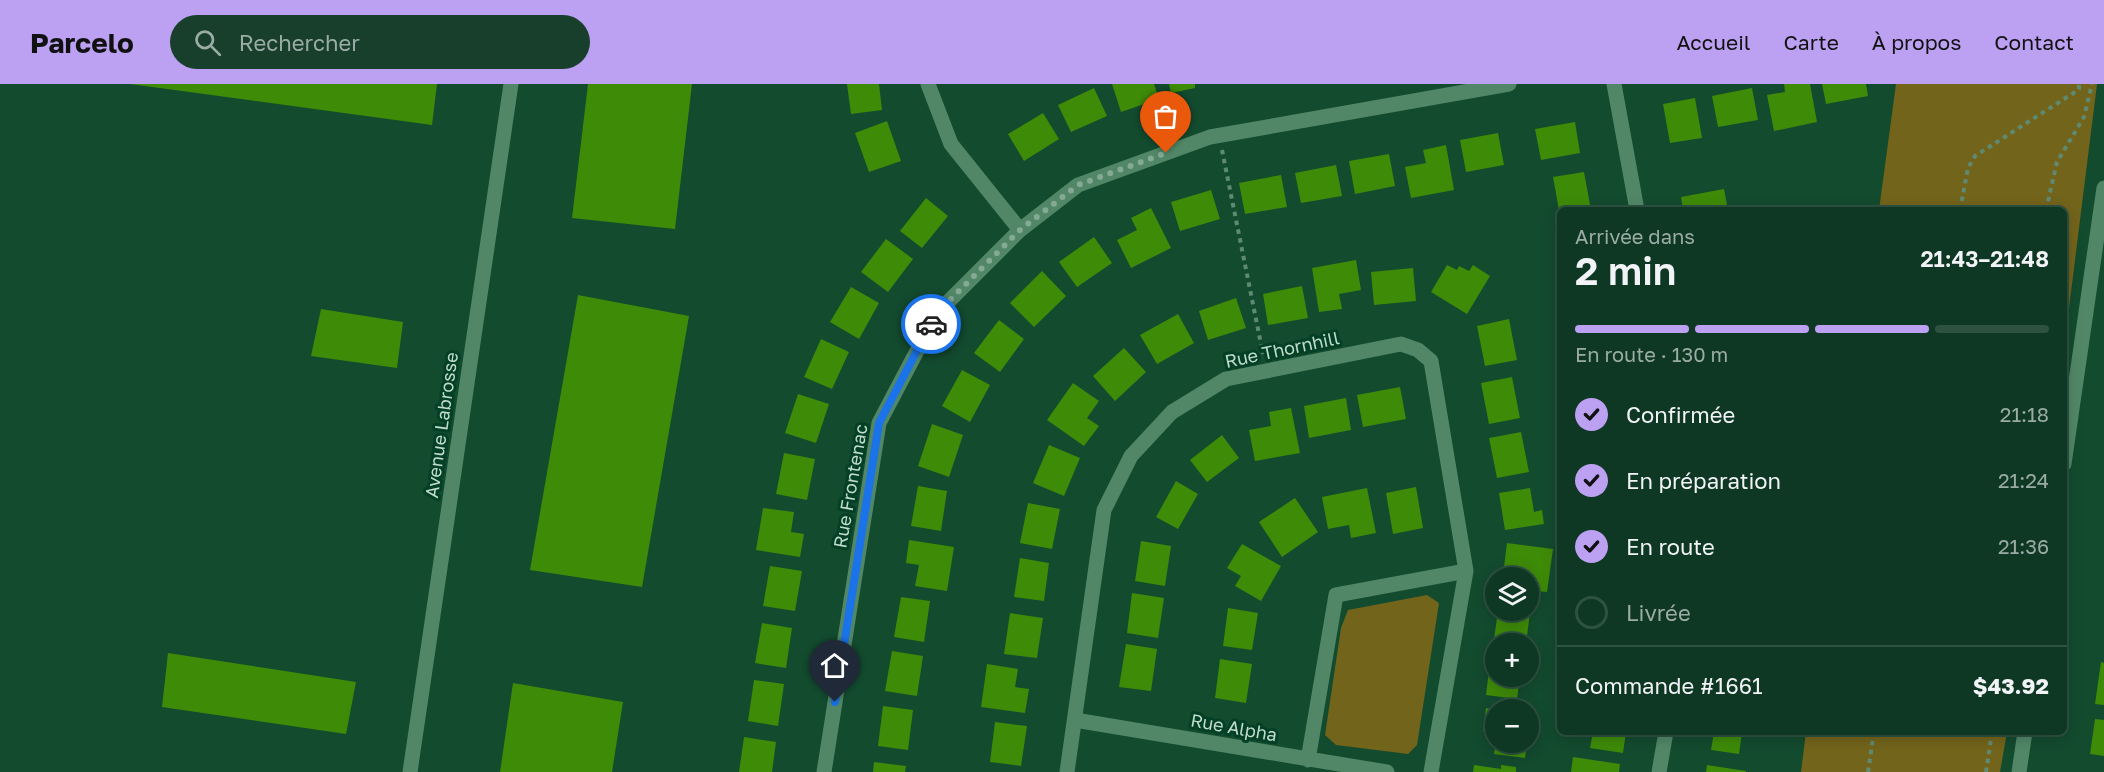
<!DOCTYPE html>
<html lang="fr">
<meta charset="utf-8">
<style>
:root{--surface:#0e3823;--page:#173f2b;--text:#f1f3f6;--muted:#9baca6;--line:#2e5241;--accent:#bca0f2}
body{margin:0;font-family:"Golos Text",sans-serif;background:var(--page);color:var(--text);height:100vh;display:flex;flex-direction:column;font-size:22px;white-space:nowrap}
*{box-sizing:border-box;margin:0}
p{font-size:20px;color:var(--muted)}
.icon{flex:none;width:33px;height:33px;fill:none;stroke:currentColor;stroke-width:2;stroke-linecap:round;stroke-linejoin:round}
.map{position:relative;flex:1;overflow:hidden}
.panel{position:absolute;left:1557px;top:123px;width:510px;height:528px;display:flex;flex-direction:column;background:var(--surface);border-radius:9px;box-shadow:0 3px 15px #0003,0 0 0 2px var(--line)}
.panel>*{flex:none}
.buttons{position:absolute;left:1485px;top:483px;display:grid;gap:12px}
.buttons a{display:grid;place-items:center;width:54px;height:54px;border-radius:50%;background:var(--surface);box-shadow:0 3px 15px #0003,0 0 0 2px var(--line);font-size:30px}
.pin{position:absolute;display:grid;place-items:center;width:51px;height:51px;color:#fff;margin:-62px -26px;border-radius:50% 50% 50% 0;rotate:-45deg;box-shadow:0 0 6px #0007}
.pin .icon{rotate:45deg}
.courier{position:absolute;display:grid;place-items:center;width:60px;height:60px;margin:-30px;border:4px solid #1a73e8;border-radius:50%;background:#fff;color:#222;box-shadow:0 2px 8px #0007}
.overview em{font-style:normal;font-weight:600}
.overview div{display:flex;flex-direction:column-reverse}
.overview{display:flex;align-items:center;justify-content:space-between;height:102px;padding:0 18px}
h1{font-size:39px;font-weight:600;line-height:45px}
.bar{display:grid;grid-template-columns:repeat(4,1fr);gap:9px 6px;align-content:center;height:72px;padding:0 18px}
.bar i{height:8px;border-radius:4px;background:var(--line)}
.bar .on{background:var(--accent)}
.bar p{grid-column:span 4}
.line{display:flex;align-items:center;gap:15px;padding:0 18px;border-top:2px solid var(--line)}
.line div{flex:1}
ol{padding:0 18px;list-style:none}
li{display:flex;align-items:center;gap:18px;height:66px}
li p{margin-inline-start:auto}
li .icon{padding:6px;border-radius:50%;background:var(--accent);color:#111;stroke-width:4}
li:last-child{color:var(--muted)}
li i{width:33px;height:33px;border:3px solid var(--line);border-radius:50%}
header{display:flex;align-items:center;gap:36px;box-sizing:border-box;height:84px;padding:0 30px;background:var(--accent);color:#111}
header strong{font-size:28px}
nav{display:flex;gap:33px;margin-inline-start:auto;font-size:21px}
.search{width:420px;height:54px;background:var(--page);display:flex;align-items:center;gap:15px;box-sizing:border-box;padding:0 21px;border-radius:33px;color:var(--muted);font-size:22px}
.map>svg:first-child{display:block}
.green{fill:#73641b}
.building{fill:#3e8b08}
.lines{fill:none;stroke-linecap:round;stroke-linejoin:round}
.path{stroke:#5f8a72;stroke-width:4;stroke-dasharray:4.5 4.5;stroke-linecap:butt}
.minor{stroke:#518767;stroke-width:15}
.done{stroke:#84a994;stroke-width:6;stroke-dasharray:0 10.8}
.route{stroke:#1a73e8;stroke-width:8}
.labels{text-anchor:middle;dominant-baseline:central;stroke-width:6;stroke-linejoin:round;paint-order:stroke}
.street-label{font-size:18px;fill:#c1dcca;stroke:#034025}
</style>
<header>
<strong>Parcelo</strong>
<div class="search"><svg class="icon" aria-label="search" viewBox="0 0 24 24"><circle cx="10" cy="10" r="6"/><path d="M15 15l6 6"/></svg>Rechercher</div>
<nav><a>Accueil</a><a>Carte</a><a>À propos</a><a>Contact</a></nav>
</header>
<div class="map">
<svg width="2104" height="688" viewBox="0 0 2104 688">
<rect width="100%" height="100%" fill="#134b2f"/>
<path class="green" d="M1896 0H2097L2064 264V126H1879Z
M1427 511 1439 519 1417 661 1408 670 1336 661 1325 651 1341 544 1348 526Z
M1806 648H2007L2000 688H1801Z"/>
<path class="building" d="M130 0H437L432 41Z
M588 0H692L675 145 572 134Z
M847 0H879L882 26 851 30Z
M1112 0H1154L1159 15 1121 28Z
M1169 0H1195V4L1171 9Z
M1784 0H1810L1817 38 1774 47 1767 11 1785 8Z
M1822 0H1866L1868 12 1826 20Z
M1094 4 1107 32 1071 48 1058 21Z
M1752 4 1758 36 1718 43 1712 12Z
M1695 14 1702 54 1670 59 1663 20Z
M1043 29 1059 55 1024 77 1008 50Z
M887 37 901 77 869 88 855 49Z
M1575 38 1580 69 1541 76 1535 45Z
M1498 49 1504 81 1466 88 1460 56Z
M1446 61 1454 106 1411 114 1405 83 1426 79 1423 66Z
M1389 70 1395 102 1355 110 1349 77Z
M1336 81 1342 112 1301 119 1295 89Z
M1584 88 1591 126H1559L1553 93Z
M1281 91 1287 123 1245 130 1239 99Z
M1724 105 1728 126H1683L1681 113Z
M1211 106 1220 135 1180 147 1171 118Z
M926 114 948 132 922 164 900 147Z
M1151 124 1171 164 1131 184 1117 156 1137 146 1131 134Z
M1094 153 1112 179 1077 203 1059 178Z
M886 155 913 175 888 208 861 188Z
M1356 176 1361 206 1339 210 1342 225 1319 228 1312 184Z
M1447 181 1457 186 1459 182 1469 187 1473 181 1490 192 1467 230 1431 208Z
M1413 184 1416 217 1374 221 1371 188Z
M1042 187 1066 212 1034 243 1010 219Z
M1302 202 1308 234 1268 241 1263 210Z
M851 203 879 219 859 255 830 238Z
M578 211 689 232 642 503 530 486Z
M1236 214 1246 244 1208 256 1199 227Z
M321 225 403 238 397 284 311 272Z
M1178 230 1194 259 1157 280 1140 251Z
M1509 235 1517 276 1485 282 1477 242Z
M999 236 1024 255 1000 288 974 269Z
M821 255 849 268 832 305 804 293Z
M1124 264 1146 288 1115 317 1093 292Z
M962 286 990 301 970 338 942 322Z
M1512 293 1520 334 1489 340 1481 299Z
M1073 299 1099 317 1087 334 1099 342 1084 362 1047 336Z
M1400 303 1406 335 1363 343 1357 311Z
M798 310 829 320 816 359 785 349Z
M1346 314 1351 346 1309 354 1304 322Z
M1291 324 1300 369 1255 377 1249 346 1271 342 1269 328Z
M932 340 963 351 949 393 918 382Z
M1521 348 1529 388 1497 394 1489 354Z
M1222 351 1239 374 1207 398 1190 376Z
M1049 361 1080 374 1064 412 1033 399Z
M784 369 815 375 807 416 776 410Z
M1176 397 1198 410 1178 445 1156 433Z
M918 402 947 407 941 447 911 442Z
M1416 403 1423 444 1393 450 1386 409Z
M1367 404 1376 449 1351 454 1349 441 1328 445 1322 413Z
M1530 404 1534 428 1542 426 1544 440 1505 446 1499 409Z
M1295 414 1318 448 1282 473 1259 438Z
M1028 419 1060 425 1052 465 1020 459Z
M763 424 794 428 791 448 804 450 800 473 756 466Z
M909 456 954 463 947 507 915 502 919 481 906 479Z
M1141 457 1171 462 1165 502 1135 497Z
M1507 459 1553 465 1547 508 1528 506V494H1518L1519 485 1504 483Z
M1242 460 1281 482 1261 517 1235 502 1241 492 1227 484Z
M1020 474 1049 479 1044 517 1014 513Z
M770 482 802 487 795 527 763 522Z
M1132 509 1164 514 1158 554 1127 549Z
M901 513 930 517 924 558 894 553Z
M1528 519 1531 520 1526 560 1494 556 1498 526H1528Z
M1228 524 1258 529 1252 566 1223 562Z
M1010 529 1043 534 1037 574 1004 570Z
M762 539 792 544 786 584 755 579Z
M1126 560 1157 565 1151 607 1119 603Z
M892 567 923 572 917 612 885 607Z
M168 569 356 598 346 650 162 623Z
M1491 570 1496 571V592H1520L1517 615 1486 611Z
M1220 575 1252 580 1246 619 1215 614Z
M2101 578 2104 579V621L2095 620Z
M987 580 1018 585 1015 603 1029 605 1025 629 981 623Z
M754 596 784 600 778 642 748 637Z
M513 599 623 618 612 688H500Z
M883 622 913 626 908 666 878 662Z
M1486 624 1496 626V648L1483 647Z
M2095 635 2104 636V672L2090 670Z
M995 638 1027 642 1021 682 990 678Z
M1593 648H1626L1623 669 1590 664Z
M1714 648H1742L1739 670 1711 666Z
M744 653 776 658 772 688H739Z
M1496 658H1527L1525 674 1494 670Z
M1573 673 1620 680 1619 688H1571Z
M874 678 906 682 905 688H873Z
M1474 681 1501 685V681L1516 683V688H1473Z
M1707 681 1746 687V688H1706Z"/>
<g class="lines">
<path class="path" d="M1222 66 1263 270
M1960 126 1968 84 1975 72 2075 8 2079 5V0
M2046 126 2057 78 2084 33 2092 0
M1868 688 1874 648
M1986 688 1992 648"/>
<path class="minor" d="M928 0 951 60 1020 146
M1614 0 1637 126
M2064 380 2104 104
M1075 636 1387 688
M1308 676 1336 511 1466 487
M410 688 511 0
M824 688 879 339 937 229 1020 146 1078 101 1210 53 1509 0
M1067 688 1104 426 1131 372 1172 328 1226 295 1401 260 1418 266 1431 277 1466 487 1431 688
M1659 688 1666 648
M2019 688 2025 648"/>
</g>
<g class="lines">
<path class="done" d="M931 240 937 229 1020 146 1078 101 1166 69"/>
<path class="route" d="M835 618 879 339 931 240"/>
</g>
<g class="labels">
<g class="street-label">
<text transform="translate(1282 265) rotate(-12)">Rue Thornhill</text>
<text transform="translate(441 341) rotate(-82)">Avenue Labrosse</text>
<text transform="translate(850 402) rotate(-80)">Rue Frontenac</text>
<text transform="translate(1234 643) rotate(10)">Rue Alpha</text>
</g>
</g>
</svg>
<div class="buttons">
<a><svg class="icon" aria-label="layers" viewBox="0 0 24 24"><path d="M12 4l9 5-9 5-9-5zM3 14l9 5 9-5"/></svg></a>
<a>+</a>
<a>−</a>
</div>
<div class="pin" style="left:1166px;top:69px;background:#ea580c"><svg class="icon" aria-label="bag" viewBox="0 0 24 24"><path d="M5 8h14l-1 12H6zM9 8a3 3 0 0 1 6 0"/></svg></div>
<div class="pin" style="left:835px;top:618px;background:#1f2937"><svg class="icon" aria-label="home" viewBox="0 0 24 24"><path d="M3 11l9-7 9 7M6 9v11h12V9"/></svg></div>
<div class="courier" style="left:931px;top:240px"><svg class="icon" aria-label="car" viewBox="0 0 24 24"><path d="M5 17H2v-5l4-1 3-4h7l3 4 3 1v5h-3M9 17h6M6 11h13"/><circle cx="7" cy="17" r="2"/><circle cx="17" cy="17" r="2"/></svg></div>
<section class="panel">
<div class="overview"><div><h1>2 min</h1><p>Arrivée dans</p></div><em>21:43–21:48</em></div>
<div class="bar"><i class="on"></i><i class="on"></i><i class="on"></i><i></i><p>En route · 130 m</p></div>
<ol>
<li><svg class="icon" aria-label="check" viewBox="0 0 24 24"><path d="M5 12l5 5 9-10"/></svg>Confirmée<p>21:18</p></li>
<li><svg class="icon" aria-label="check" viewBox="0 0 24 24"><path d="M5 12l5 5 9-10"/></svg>En préparation<p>21:24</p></li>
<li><svg class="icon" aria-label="check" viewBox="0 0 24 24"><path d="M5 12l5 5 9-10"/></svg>En route<p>21:36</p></li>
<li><i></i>Livrée</li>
</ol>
<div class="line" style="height:78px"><div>Commande #1661</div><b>$43.92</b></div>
</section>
</div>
